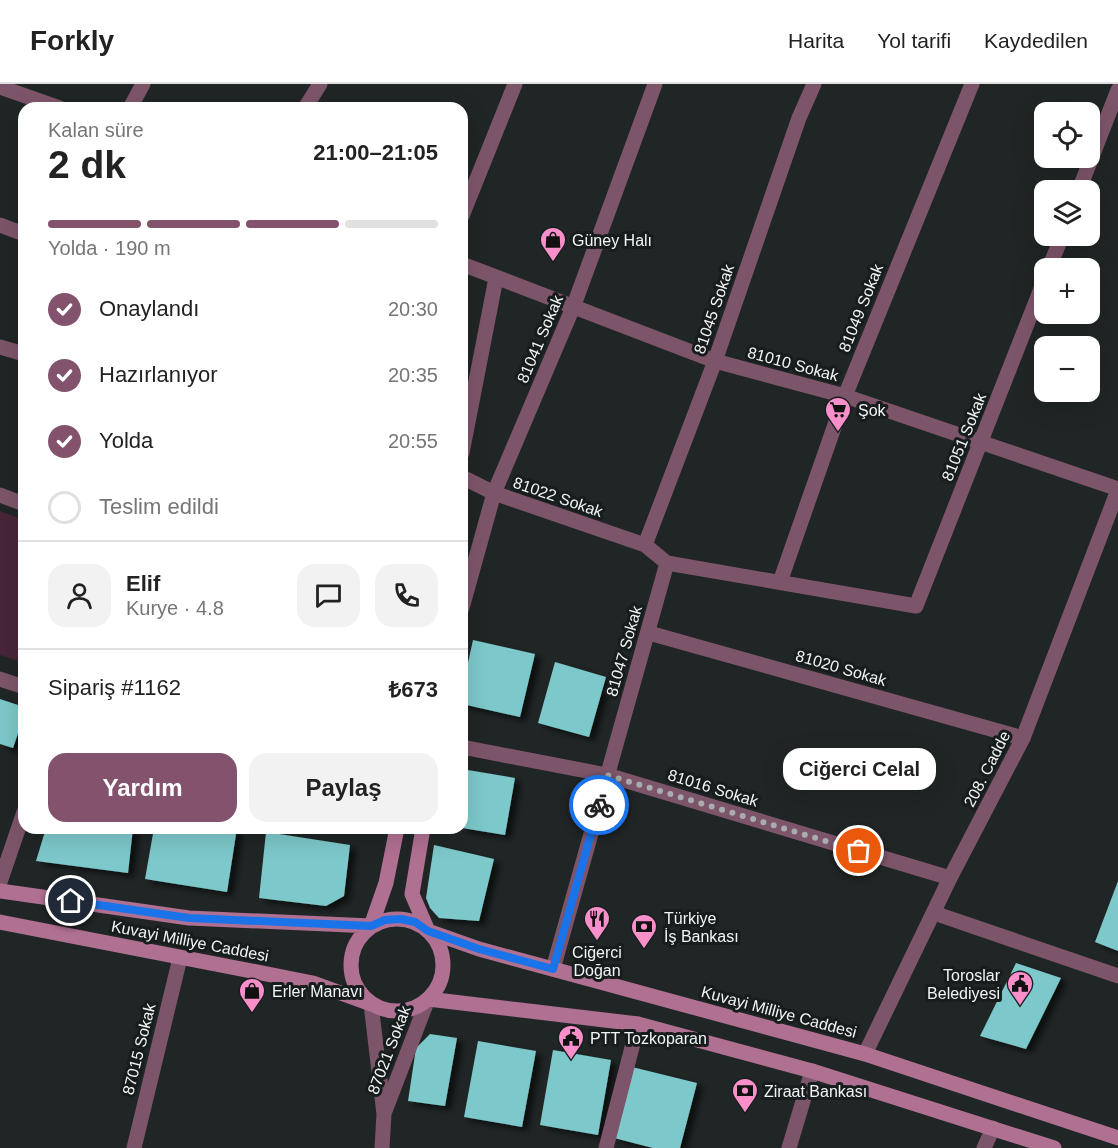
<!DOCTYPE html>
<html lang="tr">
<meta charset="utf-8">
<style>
:root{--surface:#fff;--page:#f2f2f2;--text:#222;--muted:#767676;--line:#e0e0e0;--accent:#83536e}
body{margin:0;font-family:Arial,sans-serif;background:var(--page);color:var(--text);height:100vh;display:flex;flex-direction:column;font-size:22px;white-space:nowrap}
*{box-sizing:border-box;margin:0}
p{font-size:20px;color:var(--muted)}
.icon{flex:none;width:33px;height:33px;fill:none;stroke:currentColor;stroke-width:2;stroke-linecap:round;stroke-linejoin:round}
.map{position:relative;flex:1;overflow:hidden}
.panel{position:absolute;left:18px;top:18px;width:450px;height:732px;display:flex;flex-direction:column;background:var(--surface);border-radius:18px;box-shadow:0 6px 24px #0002}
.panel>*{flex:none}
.buttons{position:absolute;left:1034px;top:18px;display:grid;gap:12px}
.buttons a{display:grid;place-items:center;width:66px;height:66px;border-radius:12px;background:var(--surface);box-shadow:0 6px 24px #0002;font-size:30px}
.pin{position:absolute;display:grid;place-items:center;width:51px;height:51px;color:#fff;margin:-26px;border:3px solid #fff;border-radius:50%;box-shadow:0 2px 6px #0007}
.courier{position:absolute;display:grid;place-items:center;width:60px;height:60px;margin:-30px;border:4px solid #1a73e8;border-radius:50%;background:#fff;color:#222;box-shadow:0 2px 8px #0007}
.bubble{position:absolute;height:42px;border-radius:18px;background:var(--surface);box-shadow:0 6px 24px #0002;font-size:20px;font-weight:800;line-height:42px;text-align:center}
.headline em{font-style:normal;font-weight:800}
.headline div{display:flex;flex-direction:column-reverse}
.headline{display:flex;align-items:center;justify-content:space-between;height:102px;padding:0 30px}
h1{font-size:39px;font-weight:800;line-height:45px}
.bar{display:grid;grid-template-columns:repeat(4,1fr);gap:9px 6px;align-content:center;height:72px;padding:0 30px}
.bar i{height:8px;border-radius:4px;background:var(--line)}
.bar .current{background:var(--accent)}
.bar p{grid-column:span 4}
.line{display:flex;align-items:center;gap:15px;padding:0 30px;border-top:2px solid var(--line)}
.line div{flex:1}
.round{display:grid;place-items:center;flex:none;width:63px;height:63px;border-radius:18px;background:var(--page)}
ol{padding:0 30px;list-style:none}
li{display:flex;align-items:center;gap:18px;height:66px}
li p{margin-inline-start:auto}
li .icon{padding:6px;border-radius:50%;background:var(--accent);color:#fff;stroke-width:4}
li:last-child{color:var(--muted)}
li i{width:33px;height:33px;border:3px solid var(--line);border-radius:50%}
.cta{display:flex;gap:12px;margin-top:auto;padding:12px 30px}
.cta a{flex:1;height:69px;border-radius:18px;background:var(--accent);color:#fff;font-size:24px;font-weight:800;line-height:69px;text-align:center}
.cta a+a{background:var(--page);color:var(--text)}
header{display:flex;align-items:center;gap:36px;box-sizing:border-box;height:84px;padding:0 30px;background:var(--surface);border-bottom:2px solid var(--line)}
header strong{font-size:28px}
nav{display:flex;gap:33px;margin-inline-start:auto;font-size:21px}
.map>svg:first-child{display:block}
.green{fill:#482539}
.building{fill:#7dc8ca;filter:url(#shadow)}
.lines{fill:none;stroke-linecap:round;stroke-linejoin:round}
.minor{stroke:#7d556a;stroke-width:15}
.tertiary{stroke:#7d556a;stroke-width:15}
.secondary{stroke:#b07092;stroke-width:15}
.done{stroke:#a8acac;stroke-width:6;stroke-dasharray:0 10.8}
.route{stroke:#1a73e8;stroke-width:8}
.labels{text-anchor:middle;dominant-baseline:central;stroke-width:6;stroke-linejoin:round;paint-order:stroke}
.poi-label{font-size:16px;fill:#f2f5f5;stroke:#171c1c;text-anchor:start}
.street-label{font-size:16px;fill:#f2f5f5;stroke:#171c1c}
</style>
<header>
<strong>Forkly</strong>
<nav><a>Harita</a><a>Yol tarifi</a><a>Kaydedilen</a></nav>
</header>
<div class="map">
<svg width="1118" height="1064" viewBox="0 0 1118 1064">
<defs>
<filter id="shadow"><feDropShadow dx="6" dy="4" stdDeviation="3" flood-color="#0009"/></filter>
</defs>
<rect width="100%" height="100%" fill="#202525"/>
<path class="green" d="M0 427 24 436V579L0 571Z"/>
<path class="building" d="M473 556 535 570 520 633 462 620V606Z
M555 578 606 593 589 653 538 639Z
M0 615 24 623V632L13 664 0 660Z
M462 685 515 694 505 751 462 744Z
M46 744H133L128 789 36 777Z
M154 744H237L227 808 145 795Z
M266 748 350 761 344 812 326 822 259 814Z
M434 761 494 775 479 837 439 834 430 824 426 814Z
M1118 797V867L1095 858Z
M1016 879 1061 894 1026 965 980 952Z
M430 950 457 954 445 1022 408 1017 416 964Z
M478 957 536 967 522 1043 464 1033Z
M553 966 611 976 598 1051 540 1041Z
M632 983 697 999 680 1064H653L614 1054Z"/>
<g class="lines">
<path class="minor" d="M0 3 60 24
M130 24 143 0
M305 24 320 0
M1079 106 1118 6
M462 132 515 0
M0 141 24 150
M462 180 715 277 845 312 1118 405
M1049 184 1062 152
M0 263 24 270
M462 369 496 194
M462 393 494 409 645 461 667 479 553 885
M0 411 24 420
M645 461 715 277 799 34 814 0
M667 479 916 522 1044 197
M780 498 845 312 972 0
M462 524 494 409 574 221 655 0
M649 549 1023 654
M0 595 24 603
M462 663 607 691 950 794
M0 798 24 728
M934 829 1118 892
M134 1064 180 874
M606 1064 638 940
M789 1064 812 987
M984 1064 993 1044"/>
<path class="tertiary" d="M371 920 384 1030 382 1064
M865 970 950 794 1023 654 1118 406
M385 1027 428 915"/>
<path class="secondary" d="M423 744 412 810 428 847 479 865 865 970 1118 1054
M0 807 189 834 371 842 386 799 397 744
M351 881a46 46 0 1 1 92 0a46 46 0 1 1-92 0Z
M0 838 313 899 371 920
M428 915 638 940 812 987 1054 1064"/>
</g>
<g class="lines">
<path class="done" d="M599 721 607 691 859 767"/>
<path class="route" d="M71 817 189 834 371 842 385 836 401 835 415 838 428 847 479 865 553 885 599 721"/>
</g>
<defs>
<symbol id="shop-pin" viewBox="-11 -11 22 30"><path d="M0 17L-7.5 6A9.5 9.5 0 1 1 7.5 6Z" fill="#f98fca" stroke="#171c1c"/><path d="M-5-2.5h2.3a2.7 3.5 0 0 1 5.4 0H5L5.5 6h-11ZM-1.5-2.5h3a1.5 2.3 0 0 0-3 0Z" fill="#111"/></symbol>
<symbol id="supermarket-pin" viewBox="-11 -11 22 30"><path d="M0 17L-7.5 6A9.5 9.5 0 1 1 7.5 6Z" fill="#f98fca" stroke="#171c1c"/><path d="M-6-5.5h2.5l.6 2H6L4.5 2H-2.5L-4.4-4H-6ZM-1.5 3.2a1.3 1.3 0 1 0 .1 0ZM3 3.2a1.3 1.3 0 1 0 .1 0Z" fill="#111"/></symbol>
<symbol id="restaurant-pin" viewBox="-11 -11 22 30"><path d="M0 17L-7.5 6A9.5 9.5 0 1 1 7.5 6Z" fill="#f98fca" stroke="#171c1c"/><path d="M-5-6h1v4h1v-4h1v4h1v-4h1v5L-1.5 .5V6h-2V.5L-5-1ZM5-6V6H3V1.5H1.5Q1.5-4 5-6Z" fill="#111"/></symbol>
<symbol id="bank-pin" viewBox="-11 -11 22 30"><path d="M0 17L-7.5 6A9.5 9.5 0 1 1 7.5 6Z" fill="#f98fca" stroke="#171c1c"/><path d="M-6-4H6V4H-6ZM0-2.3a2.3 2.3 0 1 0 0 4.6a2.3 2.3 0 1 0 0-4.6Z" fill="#111"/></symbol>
<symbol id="civic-pin" viewBox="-11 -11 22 30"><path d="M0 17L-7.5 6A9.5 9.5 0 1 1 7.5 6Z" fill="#f98fca" stroke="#171c1c"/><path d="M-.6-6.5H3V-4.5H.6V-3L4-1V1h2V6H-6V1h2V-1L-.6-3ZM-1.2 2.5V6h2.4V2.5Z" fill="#111"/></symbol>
</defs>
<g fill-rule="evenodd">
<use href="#shop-pin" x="538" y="141" width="30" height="40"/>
<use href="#supermarket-pin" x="823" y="311" width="30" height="40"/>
<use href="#restaurant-pin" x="582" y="820" width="30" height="40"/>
<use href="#bank-pin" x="629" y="828" width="30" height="40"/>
<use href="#civic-pin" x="1005" y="885" width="30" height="40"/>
<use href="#shop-pin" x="237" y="892" width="30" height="40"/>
<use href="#civic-pin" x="556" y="939" width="30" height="40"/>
<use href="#bank-pin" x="730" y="992" width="30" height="40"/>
</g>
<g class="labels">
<g class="poi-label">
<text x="572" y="156">Güney Halı</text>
<text x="858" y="326">Şok</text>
<text x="664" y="834">Türkiye<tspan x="664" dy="18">İş Bankası</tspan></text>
<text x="597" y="868" text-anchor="middle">Ciğerci<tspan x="597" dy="18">Doğan</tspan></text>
<text x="1000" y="891" text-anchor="end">Toroslar<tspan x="1000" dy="18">Belediyesi</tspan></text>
<text x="272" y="907">Erler Manavı</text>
<text x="590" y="954">PTT Tozkoparan</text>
<text x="764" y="1007">Ziraat Bankası</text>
</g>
<g class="street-label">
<text transform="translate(861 224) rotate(-68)">81049 Sokak</text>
<text transform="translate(714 225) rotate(-71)">81045 Sokak</text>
<text transform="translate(540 255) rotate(-67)">81041 Sokak</text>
<text transform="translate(793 280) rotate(15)">81010 Sokak</text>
<text transform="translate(964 353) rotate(-68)">81051 Sokak</text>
<text transform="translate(558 413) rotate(19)">81022 Sokak</text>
<text transform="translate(624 567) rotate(-74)">81047 Sokak</text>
<text transform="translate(841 584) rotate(16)">81020 Sokak</text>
<text transform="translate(987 685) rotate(-63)">208. Cadde</text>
<text transform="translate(713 704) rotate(17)">81016 Sokak</text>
<text transform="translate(190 857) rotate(11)">Kuvayi Milliye Caddesi</text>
<text transform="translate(779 928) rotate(15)">Kuvayi Milliye Caddesi</text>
<text transform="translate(139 965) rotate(-76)">87015 Sokak</text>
<text transform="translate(389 966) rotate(-69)">87021 Sokak</text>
</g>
</g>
</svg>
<div class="buttons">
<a><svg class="icon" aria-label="locate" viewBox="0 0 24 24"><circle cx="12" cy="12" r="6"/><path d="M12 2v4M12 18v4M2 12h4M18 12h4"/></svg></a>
<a><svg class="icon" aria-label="layers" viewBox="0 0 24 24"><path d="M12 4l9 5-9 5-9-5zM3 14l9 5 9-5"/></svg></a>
<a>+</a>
<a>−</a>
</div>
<div class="pin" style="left:859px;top:767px;background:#ea580c"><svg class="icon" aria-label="bag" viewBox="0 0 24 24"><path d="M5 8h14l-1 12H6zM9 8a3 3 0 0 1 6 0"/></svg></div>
<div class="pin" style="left:71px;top:817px;background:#1f2937"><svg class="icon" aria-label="home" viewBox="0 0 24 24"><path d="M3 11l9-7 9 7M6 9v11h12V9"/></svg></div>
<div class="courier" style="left:599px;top:721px"><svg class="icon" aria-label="bike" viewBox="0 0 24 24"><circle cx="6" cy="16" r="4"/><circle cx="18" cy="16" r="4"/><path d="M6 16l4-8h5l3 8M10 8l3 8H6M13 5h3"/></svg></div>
<div class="bubble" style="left:783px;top:664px;width:153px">Ciğerci Celal</div>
<section class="panel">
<div class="headline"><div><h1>2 dk</h1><p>Kalan süre</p></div><em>21:00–21:05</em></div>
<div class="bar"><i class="current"></i><i class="current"></i><i class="current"></i><i></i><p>Yolda · 190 m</p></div>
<ol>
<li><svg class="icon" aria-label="check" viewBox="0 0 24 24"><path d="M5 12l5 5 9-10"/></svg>Onaylandı<p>20:30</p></li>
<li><svg class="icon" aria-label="check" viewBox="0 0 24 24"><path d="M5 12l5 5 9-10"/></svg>Hazırlanıyor<p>20:35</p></li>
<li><svg class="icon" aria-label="check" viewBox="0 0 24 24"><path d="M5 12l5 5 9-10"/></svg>Yolda<p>20:55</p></li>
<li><i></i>Teslim edildi</li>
</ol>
<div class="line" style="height:108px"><a class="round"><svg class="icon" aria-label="person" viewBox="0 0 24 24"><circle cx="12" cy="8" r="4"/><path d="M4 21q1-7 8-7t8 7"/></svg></a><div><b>Elif</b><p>Kurye · 4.8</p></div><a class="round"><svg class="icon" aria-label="chat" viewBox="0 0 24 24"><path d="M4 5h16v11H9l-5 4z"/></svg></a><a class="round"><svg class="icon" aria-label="phone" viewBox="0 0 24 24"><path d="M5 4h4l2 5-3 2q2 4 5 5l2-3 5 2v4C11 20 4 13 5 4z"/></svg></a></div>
<div class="line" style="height:78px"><div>Sipariş #1162</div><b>₺673</b></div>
<div class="cta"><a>Yardım</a><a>Paylaş</a></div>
</section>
</div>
